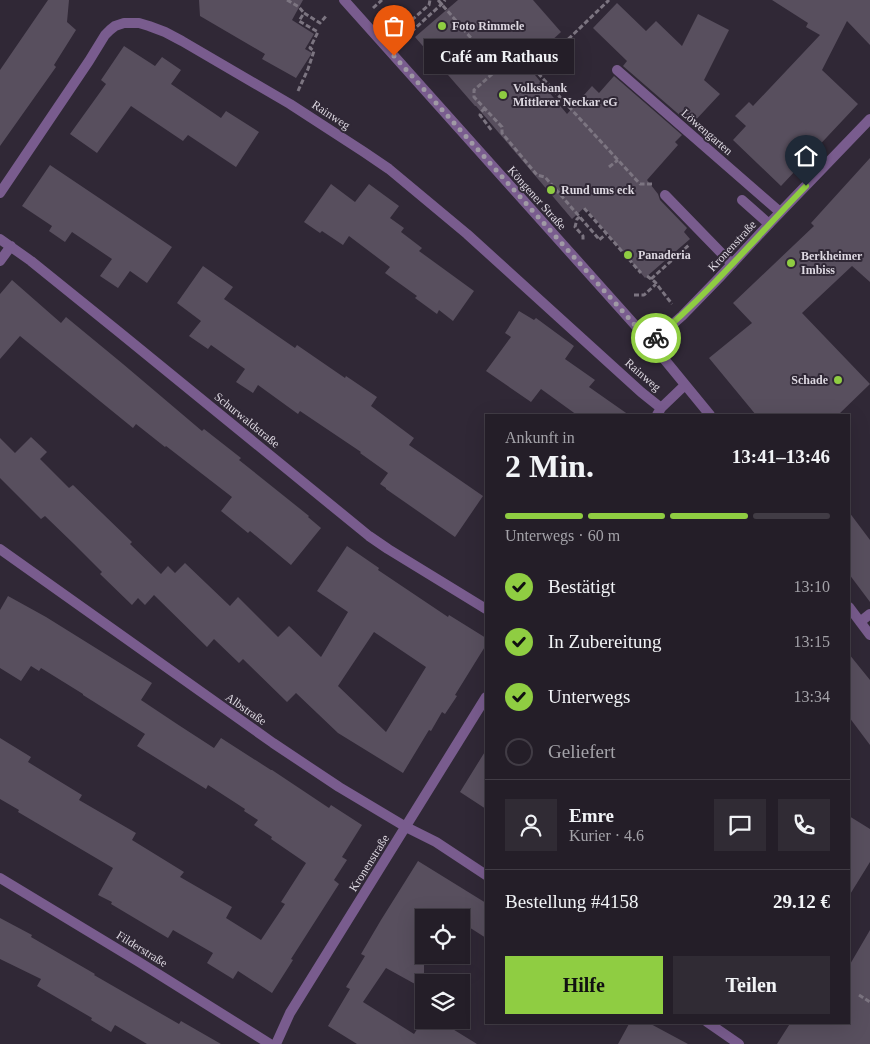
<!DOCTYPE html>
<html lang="de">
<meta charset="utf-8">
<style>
:root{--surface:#241e28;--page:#302b34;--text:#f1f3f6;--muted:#a3a2a8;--line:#413c45;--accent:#8fcd42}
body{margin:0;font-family:"Times New Roman",serif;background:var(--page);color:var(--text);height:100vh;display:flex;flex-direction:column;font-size:19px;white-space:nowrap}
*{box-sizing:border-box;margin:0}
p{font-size:16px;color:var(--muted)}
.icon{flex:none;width:28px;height:28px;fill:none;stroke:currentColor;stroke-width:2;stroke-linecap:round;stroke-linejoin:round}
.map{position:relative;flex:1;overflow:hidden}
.sheet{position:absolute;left:485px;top:414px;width:365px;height:610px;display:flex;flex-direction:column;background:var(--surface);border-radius:0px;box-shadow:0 5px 20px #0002,0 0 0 1px var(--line)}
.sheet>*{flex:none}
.fabs{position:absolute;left:415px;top:909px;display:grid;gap:10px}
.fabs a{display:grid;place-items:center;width:55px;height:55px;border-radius:0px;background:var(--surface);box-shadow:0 5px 20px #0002,0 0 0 1px var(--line);font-size:25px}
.pin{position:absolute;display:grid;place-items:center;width:42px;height:42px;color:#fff;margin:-51px -21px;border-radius:50% 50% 50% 0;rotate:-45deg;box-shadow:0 0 5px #0007}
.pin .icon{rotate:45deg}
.courier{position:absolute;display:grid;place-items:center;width:50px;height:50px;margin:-25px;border:4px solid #8fcd42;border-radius:50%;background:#fff;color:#222;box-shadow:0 1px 6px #0007}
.bubble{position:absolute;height:35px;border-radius:0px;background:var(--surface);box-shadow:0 5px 20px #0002,0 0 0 1px var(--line);font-size:16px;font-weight:600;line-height:35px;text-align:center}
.head em{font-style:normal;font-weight:600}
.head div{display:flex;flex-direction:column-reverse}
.head{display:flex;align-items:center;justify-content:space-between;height:85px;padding:0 20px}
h1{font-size:32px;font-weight:600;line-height:38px}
.bar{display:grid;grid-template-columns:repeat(4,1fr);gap:8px 5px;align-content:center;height:60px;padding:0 20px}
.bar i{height:6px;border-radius:4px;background:var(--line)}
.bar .current{background:var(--accent)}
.bar p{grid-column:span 4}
.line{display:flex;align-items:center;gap:12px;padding:0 20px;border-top:1px solid var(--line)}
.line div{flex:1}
.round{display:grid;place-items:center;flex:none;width:52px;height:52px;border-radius:0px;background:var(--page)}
ol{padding:0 20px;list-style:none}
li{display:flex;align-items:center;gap:15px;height:55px}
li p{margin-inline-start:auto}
li .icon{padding:5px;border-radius:50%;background:var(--accent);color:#111;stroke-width:4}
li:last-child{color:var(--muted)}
li i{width:28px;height:28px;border:2px solid var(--line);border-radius:50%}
.button{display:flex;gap:10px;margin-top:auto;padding:10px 20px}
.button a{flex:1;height:58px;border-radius:0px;background:var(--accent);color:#111;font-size:20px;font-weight:600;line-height:58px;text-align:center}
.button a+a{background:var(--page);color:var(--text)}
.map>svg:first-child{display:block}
.building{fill:#584f5e;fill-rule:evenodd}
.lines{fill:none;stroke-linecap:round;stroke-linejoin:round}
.path{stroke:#7c7581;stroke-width:3;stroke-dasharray:5 2.5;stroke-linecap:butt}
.service{stroke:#795c8e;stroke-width:10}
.minor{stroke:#795c8e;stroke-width:10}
.path-bridge{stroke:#7c7581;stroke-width:3;stroke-dasharray:5 2.5;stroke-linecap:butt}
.done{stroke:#a09aa5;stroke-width:5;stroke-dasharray:0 9}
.route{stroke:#8fcd42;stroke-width:6}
.poi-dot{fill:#8fcd42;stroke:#302836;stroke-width:2}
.labels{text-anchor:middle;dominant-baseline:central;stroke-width:4;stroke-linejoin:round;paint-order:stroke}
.poi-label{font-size:12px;font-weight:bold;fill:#ddd8e1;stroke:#302836;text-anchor:start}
.street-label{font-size:12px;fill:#ddd8e1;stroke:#302836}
</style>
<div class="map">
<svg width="870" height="1044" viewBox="0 0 870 1044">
<rect width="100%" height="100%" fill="#302836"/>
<path class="building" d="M48 0H69L67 22 76 30 54 65 56 67 0 146V70Z
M199 0H303L292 20 314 34 305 49 312 53 296 78 262 59 265 54 200 16Z
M458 0H533L561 32 526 64 567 114 592 86 599 93 614 76 682 135 675 142 678 145 647 180 658 194 660 200 687 228 684 232 690 239 645 278 585 207 572 219 476 106H475L415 37Z
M772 0H870V45L847 21 822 70 858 104 781 186 733 140 746 126 735 116 749 102 753 106 820 35 806 27 808 23Z
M617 3 646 31 656 21 682 46 698 14 729 30 704 80 720 94 691 125 623 66 627 61 593 28Z
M124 46 155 66 162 57 181 70 171 84 221 118 226 111 259 132 236 167 188 135 183 141 131 106 97 153 70 134 106 84 101 80Z
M870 158V282L852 266 802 313 870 384 838 415H756L709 358 752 323 733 303 814 226 811 223Z
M50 165 172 247 147 283 130 271 118 288 100 276 112 259 72 232 65 242 49 231 52 226 22 206Z
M331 184 355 202 369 184 399 206 390 218 404 228 401 232 422 248 419 251 474 291 453 321 439 310 437 314 415 298 417 296 385 273 390 267 349 236 343 245 322 231 320 233 304 222Z
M203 266 233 287 224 299 295 348 297 345 345 378 346 376 377 397 371 406 414 438 409 445 483 496 455 537 386 489V488L380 484 388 473 360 453 361 452 300 411 298 414 258 385 253 393 236 382 245 369 211 345 208 349 189 336 201 321 177 303Z
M12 280 61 323 66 317 123 364 202 431 204 429 241 458 239 460 309 516 308 517 321 528 291 565 250 531 248 533 221 511 232 497 166 446 165 447 136 424 133 428 20 336 0 359V294Z
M519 311 534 320 536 318 574 346 565 359 595 380 589 387 629 415H577L541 389 531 402 486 371 511 337 505 333Z
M31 437 47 452 40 459 69 488 73 485 132 542 130 544 161 574 168 566 175 573 185 563 230 606 238 597 278 637 289 626 321 657 348 612 317 591 347 546 379 568 378 570 448 617 449 615 486 638V645L455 695 457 696 445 714 442 712 431 731 429 730 403 773 338 733 296 693 287 702 243 659 239 663 214 639 207 647 154 595 145 605 138 598 132 605 100 574 102 572 74 544 45 516 41 519 0 478V438L15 453ZM374 632 426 667 386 732 338 686Z
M849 512 870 540V602L849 574Z
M8 596 46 617 152 683 141 700 177 724 214 748 221 738 271 770H272L329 808 331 805 362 825 342 857 347 860 334 880 339 884 291 959 293 960 272 993 238 971 233 979 207 963 213 953 173 930 168 938 111 904 112 902 98 895 113 868 18 812 19 810 0 799V738L31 757 28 762 82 795 79 800 136 833 132 840 184 872 180 877 232 907 226 918 261 940 285 904 281 902 306 863 271 839 272 837 254 825 258 820 244 811 245 809 208 785 206 789 137 746 145 734 83 695V694L41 668 39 671 31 666 21 681 0 668V610Z
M849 654 870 680V745L849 717Z
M486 750V809L460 792Z
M849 816 870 829V862L849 896Z
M418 861 486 903V938L461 922V918H424V989L386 968 363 1002 414 1034 423 1020H438L477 1044H357L328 1026 350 989 346 987 365 956 361 954 381 920Z
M0 918 32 935 31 937 95 974 94 975 179 1024 181 1021 221 1044H147L115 1025 111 1032 91 1020 92 1018 37 986 41 979 0 959Z
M870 930V1044H777L791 1022H849V966Z
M630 1022H647L688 1044H618Z"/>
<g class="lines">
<path class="path" d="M287 0 299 7 304 13
M438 0 498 69 510 58H524L640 184H652
M373 8 382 0
M406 25 429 5 430 0
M533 67 557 50 609 0
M498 69 474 90V97L502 127V133L537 175 545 177 598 238 599 240 606 234
M298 91 308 69 314 51 310 48 318 32 299 21 304 13 320 23 327 15
M485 108 481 112 480 115 492 131
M609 167 618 160
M584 208 641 273
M580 217 577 219 575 227 583 236V241
M647 276 655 282 672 304
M651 279 689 245 690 246
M634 295H644L656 284
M859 995 870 1002"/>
<path class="service" d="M665 195 732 264
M742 200 769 224"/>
<path class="minor" d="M344 0 651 343 710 415
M617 70 780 212
M0 193 89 61 105 35 110 30 115 26 124 23H139L149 26 165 32 182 41 290 104 364 152 389 169 467 234 641 392 661 408
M0 239 31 261 119 332 369 536 388 549 486 609
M0 261 11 246
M651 343 682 316 719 278 769 224 870 119
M657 415 661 408 685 385
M0 549 273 743 339 787 406 827 436 842 486 875
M849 607 870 635
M860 622 870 614
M0 878 139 962 270 1044
M707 1022 739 1044
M276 1044 290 1013 486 697"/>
<path class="path-bridge" d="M406 25 412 31 444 2 445 0"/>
</g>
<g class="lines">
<path class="done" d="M394 56 651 343 656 338"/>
<path class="route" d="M656 338C710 292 756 237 806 186"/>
</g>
<g class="poi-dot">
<circle cx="442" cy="26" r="5"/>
<circle cx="503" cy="95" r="5"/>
<circle cx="551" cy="190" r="5"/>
<circle cx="628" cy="255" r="5"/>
<circle cx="791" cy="263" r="5"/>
<circle cx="838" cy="380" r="5"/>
</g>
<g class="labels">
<g class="poi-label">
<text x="452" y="26">Foto Rimmele</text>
<text x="513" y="88">Volksbank<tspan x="513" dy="14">Mittlerer Neckar eG</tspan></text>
<text x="561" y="190">Rund ums eck</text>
<text x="638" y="255">Panaderia</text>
<text x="801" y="256">Berkheimer<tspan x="801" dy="14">Imbiss</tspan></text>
<text x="828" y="380" text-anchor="end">Schade</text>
</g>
<g class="street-label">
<text transform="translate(331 115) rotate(33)">Rainweg</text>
<text transform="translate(707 132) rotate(41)">Löwengarten</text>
<text transform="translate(537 198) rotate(48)">Köngener Straße</text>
<text transform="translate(732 246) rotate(-47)">Kronenstraße</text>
<text transform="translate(643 375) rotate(41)">Rainweg</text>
<text transform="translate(247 420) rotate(39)">Schurwaldstraße</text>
<text transform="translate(246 709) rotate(35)">Albstraße</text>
<text transform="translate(369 863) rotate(-58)">Kronenstraße</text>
<text transform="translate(142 949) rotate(32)">Filderstraße</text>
</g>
</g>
</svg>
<div class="fabs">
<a><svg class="icon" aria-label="locate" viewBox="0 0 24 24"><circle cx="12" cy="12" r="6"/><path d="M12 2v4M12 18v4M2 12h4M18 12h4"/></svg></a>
<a><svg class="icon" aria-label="layers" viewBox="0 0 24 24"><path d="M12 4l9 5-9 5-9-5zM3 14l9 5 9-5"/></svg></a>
</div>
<div class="pin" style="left:394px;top:56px;background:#ea580c"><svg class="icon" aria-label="bag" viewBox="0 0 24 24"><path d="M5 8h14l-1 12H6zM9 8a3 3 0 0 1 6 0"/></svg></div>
<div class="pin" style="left:806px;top:186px;background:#1f2937"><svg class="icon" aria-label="home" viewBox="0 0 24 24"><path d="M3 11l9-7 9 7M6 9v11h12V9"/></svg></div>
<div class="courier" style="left:656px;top:338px"><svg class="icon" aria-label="bike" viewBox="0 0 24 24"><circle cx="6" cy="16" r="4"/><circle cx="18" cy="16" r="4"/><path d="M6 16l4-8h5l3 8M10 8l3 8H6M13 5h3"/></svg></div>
<div class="bubble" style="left:424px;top:39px;width:150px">Café am Rathaus</div>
<section class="sheet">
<div class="head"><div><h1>2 Min.</h1><p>Ankunft in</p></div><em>13:41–13:46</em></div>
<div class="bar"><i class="current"></i><i class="current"></i><i class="current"></i><i></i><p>Unterwegs · 60 m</p></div>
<ol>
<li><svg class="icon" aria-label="check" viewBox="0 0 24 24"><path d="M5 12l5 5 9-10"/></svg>Bestätigt<p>13:10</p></li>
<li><svg class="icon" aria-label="check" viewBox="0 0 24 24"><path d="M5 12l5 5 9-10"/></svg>In Zubereitung<p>13:15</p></li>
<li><svg class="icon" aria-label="check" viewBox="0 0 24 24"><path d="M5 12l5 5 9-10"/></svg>Unterwegs<p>13:34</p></li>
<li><i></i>Geliefert</li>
</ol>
<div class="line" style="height:90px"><a class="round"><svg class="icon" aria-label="person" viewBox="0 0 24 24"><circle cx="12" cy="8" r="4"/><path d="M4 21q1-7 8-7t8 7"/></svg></a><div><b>Emre</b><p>Kurier · 4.6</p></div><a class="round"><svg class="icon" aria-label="chat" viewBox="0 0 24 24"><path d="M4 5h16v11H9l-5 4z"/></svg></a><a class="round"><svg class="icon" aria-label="phone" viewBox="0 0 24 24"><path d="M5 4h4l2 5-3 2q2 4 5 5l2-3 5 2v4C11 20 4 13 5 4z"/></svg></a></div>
<div class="line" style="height:65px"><div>Bestellung #4158</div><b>29.12 €</b></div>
<div class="button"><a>Hilfe</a><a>Teilen</a></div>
</section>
</div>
